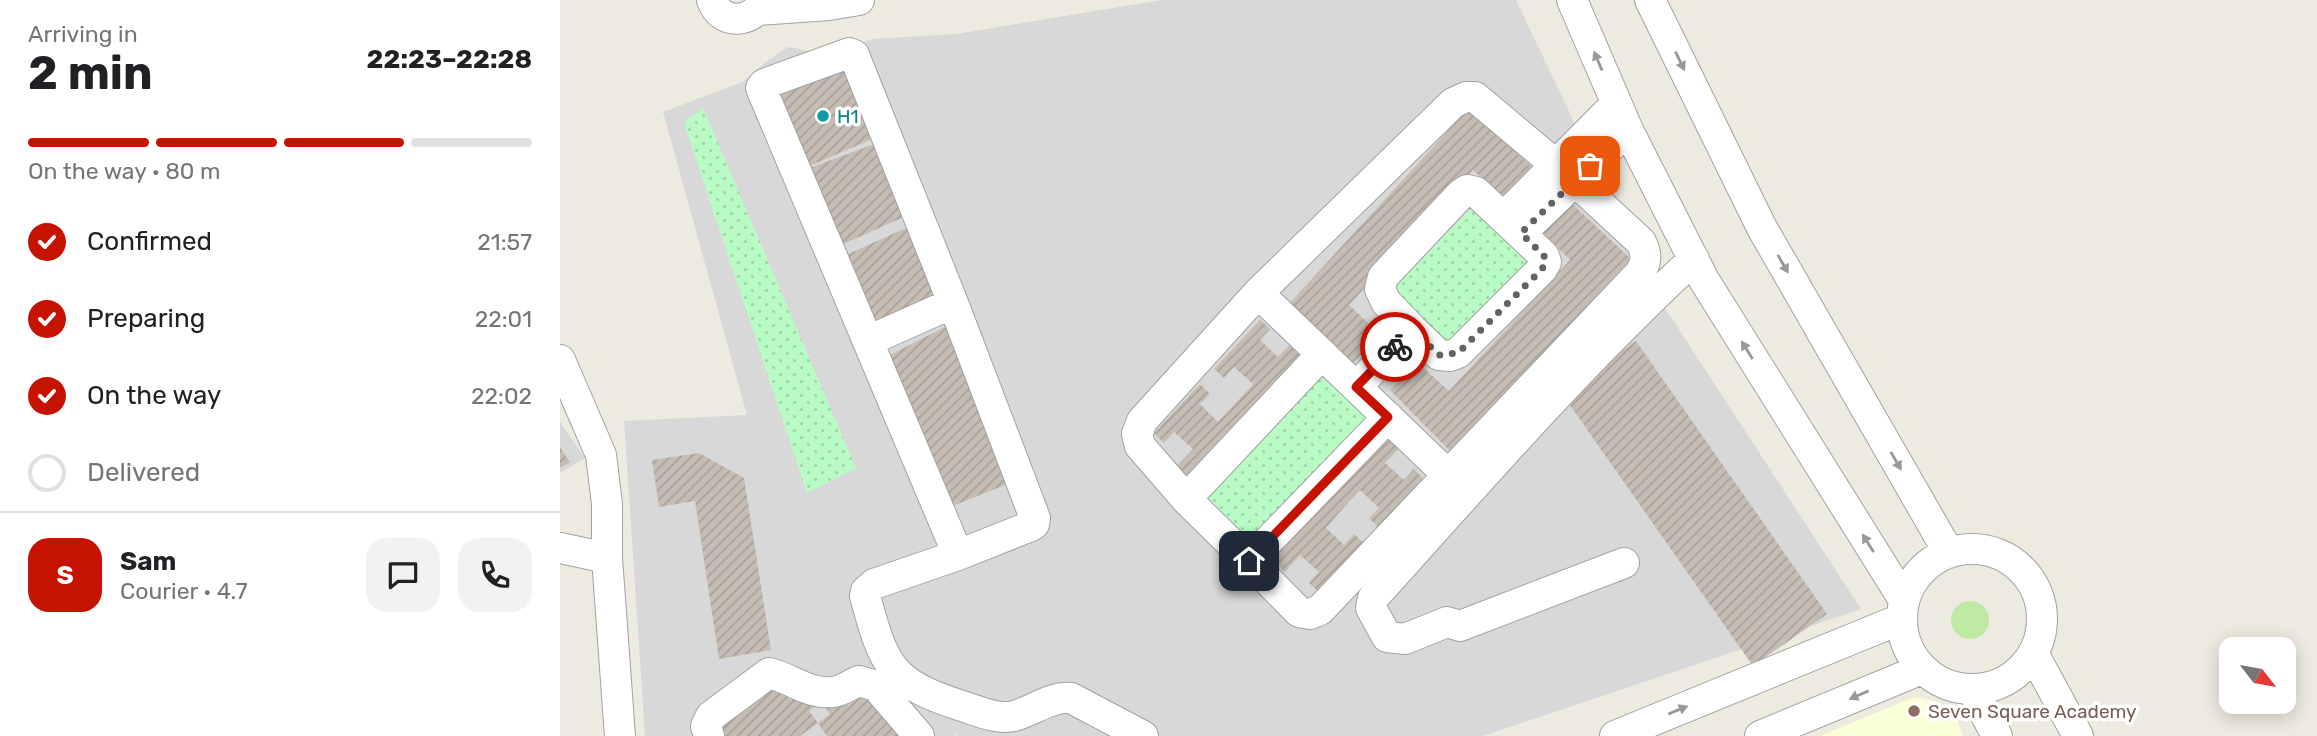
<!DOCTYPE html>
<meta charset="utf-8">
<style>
:root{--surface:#fff;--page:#f2f2f2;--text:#202124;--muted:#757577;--line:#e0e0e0;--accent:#c61200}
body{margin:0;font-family:Rubik,sans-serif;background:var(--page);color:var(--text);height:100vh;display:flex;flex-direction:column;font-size:26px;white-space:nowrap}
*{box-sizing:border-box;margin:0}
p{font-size:23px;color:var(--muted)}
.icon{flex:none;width:38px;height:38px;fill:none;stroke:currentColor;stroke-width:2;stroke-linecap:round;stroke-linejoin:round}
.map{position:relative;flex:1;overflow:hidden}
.panel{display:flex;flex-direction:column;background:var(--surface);width:560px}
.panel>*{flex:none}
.needle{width:46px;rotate:121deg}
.fabs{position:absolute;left:1659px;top:637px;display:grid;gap:14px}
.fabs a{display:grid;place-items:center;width:77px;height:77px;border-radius:14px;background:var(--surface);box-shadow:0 4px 18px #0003;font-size:35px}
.pin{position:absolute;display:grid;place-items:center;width:60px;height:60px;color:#fff;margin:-30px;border-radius:14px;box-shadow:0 4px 10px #0006}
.courier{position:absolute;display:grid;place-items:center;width:70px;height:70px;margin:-35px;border:5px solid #c61200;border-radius:50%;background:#fff;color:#222;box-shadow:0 2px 9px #0007}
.summary em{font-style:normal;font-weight:700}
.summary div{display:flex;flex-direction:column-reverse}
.summary{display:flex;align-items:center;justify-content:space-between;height:119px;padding:0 28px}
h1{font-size:46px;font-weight:700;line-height:52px}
.bar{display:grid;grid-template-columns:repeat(4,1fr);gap:10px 7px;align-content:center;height:84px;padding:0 28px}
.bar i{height:9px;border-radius:5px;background:var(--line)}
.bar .on{background:var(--accent)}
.bar p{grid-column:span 4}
.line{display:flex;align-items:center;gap:18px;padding:0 28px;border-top:2px solid var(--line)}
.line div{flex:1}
.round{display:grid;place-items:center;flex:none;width:74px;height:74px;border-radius:21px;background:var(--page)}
ol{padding:0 28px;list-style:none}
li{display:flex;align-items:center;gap:21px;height:77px}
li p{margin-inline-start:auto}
li .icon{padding:7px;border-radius:50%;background:var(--accent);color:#fff;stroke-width:4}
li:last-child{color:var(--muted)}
li i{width:38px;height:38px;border:4px solid var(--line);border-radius:50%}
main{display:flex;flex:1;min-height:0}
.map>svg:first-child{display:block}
.residential{fill:#d9d8d8}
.education{fill:#fbffd7}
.grass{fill:#bfeaa3}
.park{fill:url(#park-dots)}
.building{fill:url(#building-hatch)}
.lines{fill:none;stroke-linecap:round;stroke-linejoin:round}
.minor-casing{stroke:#a2a2a2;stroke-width:32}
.minor{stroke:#fff;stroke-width:30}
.oneway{fill:#989898}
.done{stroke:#646360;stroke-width:7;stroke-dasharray:0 12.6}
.route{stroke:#c61200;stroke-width:9}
.culture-dot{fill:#0f9aa8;stroke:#fff;stroke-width:2.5}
.education-dot{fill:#8d6e63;stroke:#fff;stroke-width:2.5}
.labels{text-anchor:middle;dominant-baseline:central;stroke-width:7;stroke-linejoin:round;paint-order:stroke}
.culture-label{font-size:19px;fill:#0d838f;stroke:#fff;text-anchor:start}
.education-label{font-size:19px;fill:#785e54;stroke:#fff;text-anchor:start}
</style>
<main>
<section class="panel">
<div class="summary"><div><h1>2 min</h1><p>Arriving in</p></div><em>22:23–22:28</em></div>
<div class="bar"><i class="on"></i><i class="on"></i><i class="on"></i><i></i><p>On the way · 80 m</p></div>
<ol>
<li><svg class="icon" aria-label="check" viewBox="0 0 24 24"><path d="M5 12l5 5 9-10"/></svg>Confirmed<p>21:57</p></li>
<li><svg class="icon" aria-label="check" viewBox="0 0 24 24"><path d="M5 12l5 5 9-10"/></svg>Preparing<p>22:01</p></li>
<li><svg class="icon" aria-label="check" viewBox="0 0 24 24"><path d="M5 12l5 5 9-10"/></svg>On the way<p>22:02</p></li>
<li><i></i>Delivered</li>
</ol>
<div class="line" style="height:126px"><b class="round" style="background:var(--accent);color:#fff">S</b><div><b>Sam</b><p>Courier · 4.7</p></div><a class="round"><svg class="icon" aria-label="chat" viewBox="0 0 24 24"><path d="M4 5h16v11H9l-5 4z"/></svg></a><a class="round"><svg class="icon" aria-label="phone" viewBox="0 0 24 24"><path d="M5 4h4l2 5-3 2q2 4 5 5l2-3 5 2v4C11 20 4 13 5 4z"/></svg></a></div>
</section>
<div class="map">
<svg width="1757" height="736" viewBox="0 0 1757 736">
<defs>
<pattern id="park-dots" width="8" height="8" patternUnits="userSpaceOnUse" patternTransform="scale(1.75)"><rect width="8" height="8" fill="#b9fbc4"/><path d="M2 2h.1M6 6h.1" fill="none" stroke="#9ed7a8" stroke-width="1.8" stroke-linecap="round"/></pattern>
<pattern id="building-hatch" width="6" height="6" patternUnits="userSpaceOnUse" patternTransform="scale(1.75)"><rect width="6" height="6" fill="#c5bcb3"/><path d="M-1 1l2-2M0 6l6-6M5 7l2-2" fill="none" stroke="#a9a199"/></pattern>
</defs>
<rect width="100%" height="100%" fill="#edeae0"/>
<path class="residential" d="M602 0H956L1096 294 1301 609 923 736H398L394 732 396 736H85L64 421 187 415 103 112 182 82 206 62 228 47 258 53 281 50 313 39 396 34Z
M0 422 25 458 0 473Z"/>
<path class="education" d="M1354 697 1380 702 1397 720 1403 736H1260Z"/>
<path class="grass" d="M1391 620a19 19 0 1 1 38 0a19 19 0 1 1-38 0Z"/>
<path class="park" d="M143 108 296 468 247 493 124 123Z
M914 206 975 261 887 353 828 294Z
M761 372 812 420 692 543 647 498Z"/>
<path class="building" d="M289 62 319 136 238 171 207 96Z
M909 108 973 168 944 199 913 170 882 203 789 305 820 334 791 365 727 306Z
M320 142 348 215 279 246 247 169Z
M1008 200 1071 259 892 453 830 390 857 362 889 391 1010 260 979 228Z
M355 224 387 299 318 329 286 255Z
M700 320 710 329 700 340 718 357 734 341 746 352 627 481 614 469 633 449 614 432 604 443 594 433 640 384 650 394 640 404 658 422 674 405 693 384 674 367 664 378 654 369Z
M389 325 450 483 390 507 322 359Z
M1076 341 1267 614 1193 666 1002 394Z
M831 431 844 443 825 463 844 480 854 469 864 479 819 528 809 518 819 508 800 490 784 507 766 528 784 545 794 534 804 543 759 592 749 583 759 572 740 555 725 572 712 560Z
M0 447 10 462 0 468Z
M139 453 184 478 211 650 159 659 135 501 99 507 92 460Z
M214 677 230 700 244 690 255 706 249 711 258 723 240 736H164L153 720Z
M312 689 345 736H267L258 723 270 714 265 707 281 695 289 705Z"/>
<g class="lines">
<defs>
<path id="minor" d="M152 0C161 27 194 23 204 0
M1012 0 1068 130 1144 280 1344 600
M1090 0 1202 228 1389 553
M199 10 269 5 299 0
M944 217 1056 104
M961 233 1068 130
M698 293 887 474
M308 341 393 303
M0 360 41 455 47 504V558L60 736
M796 387 852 329 879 355 890 356 898 353 982 269 986 262 984 256 916 192 907 190 900 195 823 277 820 289 826 302 852 329
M626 499 762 354
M0 548 47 558
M1342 619a70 70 0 1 1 140 0a70 70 0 1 1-140 0Z
M398 555 471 526 474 524 475 518 393 303 294 55 289 53 204 84 201 88 398 555 314 584 306 591 305 596C324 666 330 683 402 706 418 711 437 720 454 716 473 711 491 696 511 698L583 736
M689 561 739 612 750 614 760 610 1080 273C1087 261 1087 254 1081 242L1015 181 915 97H906L893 103 698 293 582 421 577 434 580 446 626 499 689 561 828 417
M1064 563 900 626 887 622 845 639 827 637 811 608 813 598C917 483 1019 365 1134 259
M1473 653 1518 736
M1412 689 1437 736
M149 736 146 726 151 716 209 673C231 678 249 695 273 692 282 691 291 684 299 681L316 686 359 736
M1055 736 1341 619
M1200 736 1362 669"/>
</defs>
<use href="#minor" class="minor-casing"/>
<use href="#minor" class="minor"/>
</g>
<defs><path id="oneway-solid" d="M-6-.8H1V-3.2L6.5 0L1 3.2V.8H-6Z" transform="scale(1.75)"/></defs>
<g class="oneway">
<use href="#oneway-solid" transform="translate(1038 61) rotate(-113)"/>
<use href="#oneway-solid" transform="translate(1120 61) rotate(64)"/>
<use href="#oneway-solid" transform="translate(1223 264) rotate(60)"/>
<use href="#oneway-solid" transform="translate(1187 350) rotate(-122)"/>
<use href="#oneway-solid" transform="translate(1336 461) rotate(60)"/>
<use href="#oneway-solid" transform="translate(1308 543) rotate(-122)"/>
<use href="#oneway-solid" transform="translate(1299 695) rotate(157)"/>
<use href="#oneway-solid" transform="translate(1118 710) rotate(-22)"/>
</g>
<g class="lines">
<path class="done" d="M835 347 852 329 879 355 898 353 982 269 986 262 984 256 961 233 1030 166"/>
<path class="route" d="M689 561 828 417 796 387 835 347"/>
</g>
<circle class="culture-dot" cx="263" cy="116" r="7"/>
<circle class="education-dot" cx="1354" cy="711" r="7"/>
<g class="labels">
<g class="culture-label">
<text x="277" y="116">H1</text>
</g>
<g class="education-label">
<text x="1368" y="711">Seven Square Academy</text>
</g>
</g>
</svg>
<div class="fabs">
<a><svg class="needle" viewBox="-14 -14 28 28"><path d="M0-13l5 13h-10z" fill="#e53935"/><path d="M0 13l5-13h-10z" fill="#757577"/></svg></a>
</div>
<div class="pin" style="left:1030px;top:166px;background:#ea580c"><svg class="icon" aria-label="bag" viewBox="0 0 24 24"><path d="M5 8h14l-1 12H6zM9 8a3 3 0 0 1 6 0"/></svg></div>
<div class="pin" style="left:689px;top:561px;background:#1f2937"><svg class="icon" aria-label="home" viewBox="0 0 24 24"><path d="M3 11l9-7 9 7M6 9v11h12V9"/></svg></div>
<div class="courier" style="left:835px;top:347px"><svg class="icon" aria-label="bike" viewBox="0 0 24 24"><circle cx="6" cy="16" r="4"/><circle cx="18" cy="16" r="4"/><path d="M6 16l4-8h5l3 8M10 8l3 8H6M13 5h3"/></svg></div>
</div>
</main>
